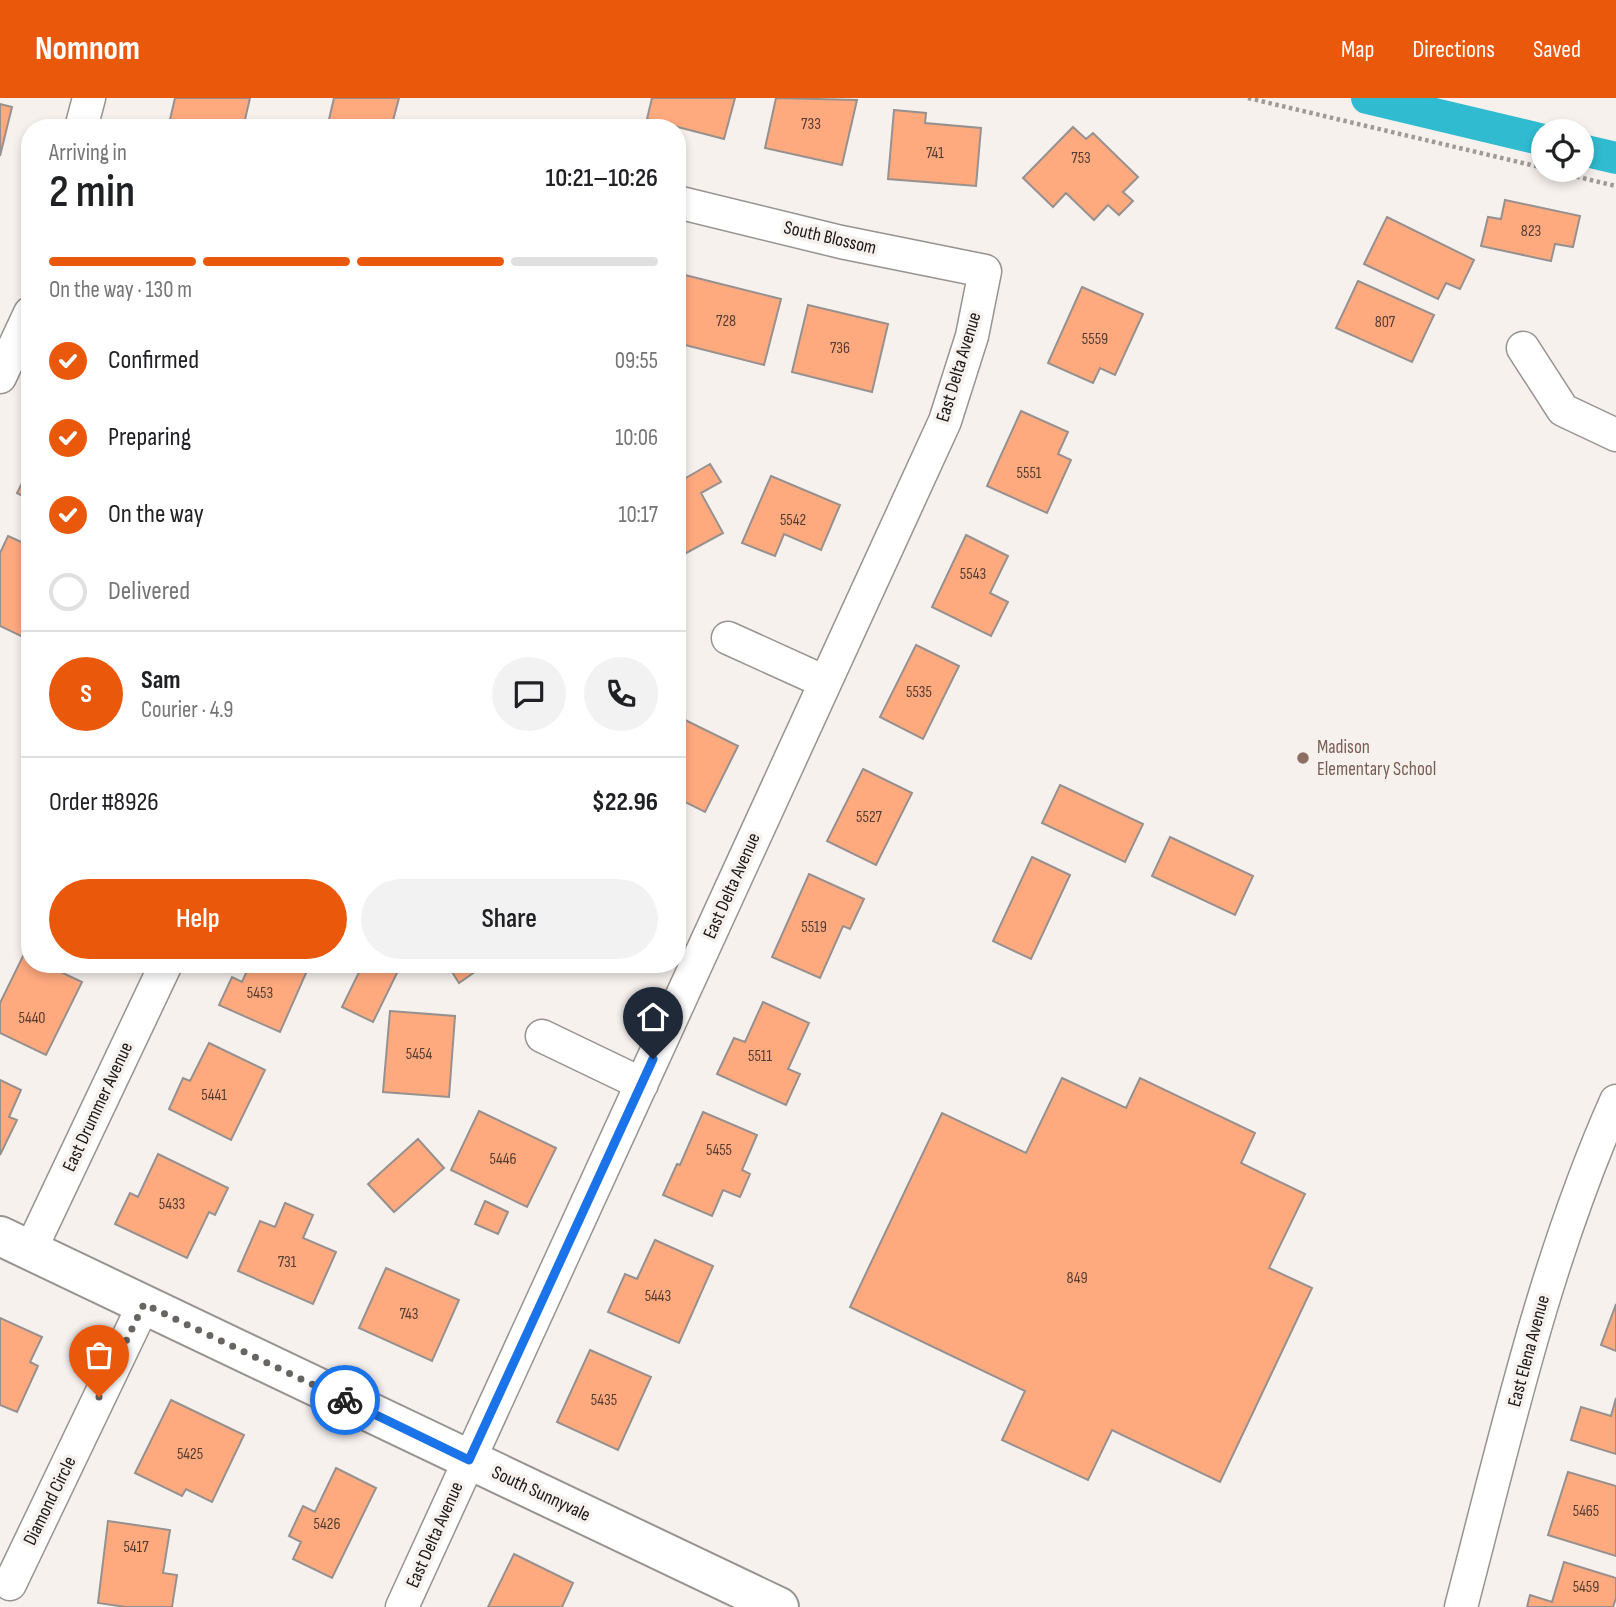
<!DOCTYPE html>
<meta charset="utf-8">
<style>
:root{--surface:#fff;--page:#f2f2f2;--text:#202124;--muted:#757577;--line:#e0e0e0;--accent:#ea580c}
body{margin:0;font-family:"Sofia Sans Condensed",sans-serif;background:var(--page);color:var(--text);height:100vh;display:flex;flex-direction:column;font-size:26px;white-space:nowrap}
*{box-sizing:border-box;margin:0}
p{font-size:23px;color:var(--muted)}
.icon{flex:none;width:38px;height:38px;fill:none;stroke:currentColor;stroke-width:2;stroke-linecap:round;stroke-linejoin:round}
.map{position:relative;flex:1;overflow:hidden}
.side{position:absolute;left:21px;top:21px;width:665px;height:854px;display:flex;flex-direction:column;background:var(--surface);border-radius:28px;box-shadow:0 4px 10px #0003}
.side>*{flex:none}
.buttons{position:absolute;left:1531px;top:21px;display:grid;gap:14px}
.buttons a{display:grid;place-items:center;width:63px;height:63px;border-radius:50%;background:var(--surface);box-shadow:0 4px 10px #0003;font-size:35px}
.pin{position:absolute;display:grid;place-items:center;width:60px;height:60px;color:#fff;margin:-72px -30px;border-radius:50% 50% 50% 0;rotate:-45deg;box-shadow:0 0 7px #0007}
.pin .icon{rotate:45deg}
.courier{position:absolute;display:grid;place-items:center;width:70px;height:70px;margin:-35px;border:5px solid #1a73e8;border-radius:50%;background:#fff;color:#222;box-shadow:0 2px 9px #0007}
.summary em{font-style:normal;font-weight:600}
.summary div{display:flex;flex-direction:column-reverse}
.summary{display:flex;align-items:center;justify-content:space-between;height:119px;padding:0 28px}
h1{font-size:46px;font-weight:600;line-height:52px}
.bar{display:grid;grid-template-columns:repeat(4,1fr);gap:10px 7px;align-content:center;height:84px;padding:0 28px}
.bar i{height:9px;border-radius:5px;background:var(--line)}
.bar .on{background:var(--accent)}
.bar p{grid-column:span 4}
.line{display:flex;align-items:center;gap:18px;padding:0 28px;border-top:2px solid var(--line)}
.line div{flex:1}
.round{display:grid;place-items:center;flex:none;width:74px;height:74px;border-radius:37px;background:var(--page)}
ol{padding:0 28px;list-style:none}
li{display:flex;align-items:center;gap:21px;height:77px}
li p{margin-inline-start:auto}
li .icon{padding:7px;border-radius:50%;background:var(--accent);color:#fff;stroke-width:4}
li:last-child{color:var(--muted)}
li i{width:38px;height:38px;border:4px solid var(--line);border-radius:50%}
.button{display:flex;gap:14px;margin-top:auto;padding:14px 28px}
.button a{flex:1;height:80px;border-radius:42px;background:var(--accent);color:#fff;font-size:28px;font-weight:600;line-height:80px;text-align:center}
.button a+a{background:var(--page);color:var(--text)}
header{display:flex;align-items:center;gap:42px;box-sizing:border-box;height:98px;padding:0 35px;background:var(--accent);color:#fff}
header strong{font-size:33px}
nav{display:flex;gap:38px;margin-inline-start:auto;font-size:24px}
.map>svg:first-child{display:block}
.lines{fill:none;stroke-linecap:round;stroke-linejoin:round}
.canal{stroke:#31bbd0;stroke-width:32}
.building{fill:#ffa97f;stroke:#96918f;stroke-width:2}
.minor-casing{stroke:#989390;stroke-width:35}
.tertiary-casing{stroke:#989390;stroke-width:42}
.path{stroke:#9e9a97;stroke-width:4.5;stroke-dasharray:3.5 3.5;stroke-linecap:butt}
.minor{stroke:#fff;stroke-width:32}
.tertiary{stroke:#fff;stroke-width:38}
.done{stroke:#676462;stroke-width:7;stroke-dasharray:0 12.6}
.route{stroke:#1a73e8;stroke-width:9}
.education-dot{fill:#8d6e63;stroke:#f7f1ee;stroke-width:2.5}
.labels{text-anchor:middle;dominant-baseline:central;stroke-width:7;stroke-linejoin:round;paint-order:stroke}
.number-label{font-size:16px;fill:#533c31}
.street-label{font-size:19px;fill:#1a1817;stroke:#f7f1ee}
.education-label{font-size:19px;fill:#785e54;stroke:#f7f1ee;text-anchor:start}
</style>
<header>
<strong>Nomnom</strong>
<nav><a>Map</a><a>Directions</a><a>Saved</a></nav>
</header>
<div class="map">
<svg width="1616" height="1509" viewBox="0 0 1616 1509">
<rect width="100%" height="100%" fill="#f7f1ee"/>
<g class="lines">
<path class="canal" d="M1367 0 1544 42
M1582 52 1616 60"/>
</g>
<path class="building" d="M175 0H250L243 30H168Z
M334 0H399L391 30H327Z
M652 0H735L724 41 647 21Z
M776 0 857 2 842 67 765 50Z
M0 6 12 9 0 58Z
M894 12 926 15 925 25 981 30 976 88 888 81Z
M1073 29 1086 41 1093 35 1138 79 1123 94 1133 103 1119 117 1108 107 1094 122 1066 95 1053 109 1023 80Z
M1505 102 1580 118 1573 149 1555 146 1551 163 1481 148 1488 119 1501 121Z
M1387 119 1474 162 1460 191 1446 185 1438 201 1364 166Z
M681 176 781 201 764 267 677 245V191Z
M1358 183 1434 217 1412 264 1336 230Z
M1082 189 1143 216 1115 277 1100 270 1093 285 1048 265Z
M808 207 888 226 872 294 792 274Z
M1021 313 1068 334 1058 356 1071 362 1047 415 987 388Z
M710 366 721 384 701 395 723 435 677 460V385Z
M30 369V402L17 395Z
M771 378 840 407 821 452 784 436 775 458 742 445Z
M966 437 1008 458 990 495 1008 504 991 538 932 509Z
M8 438 30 448V529L25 540 0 528V455Z
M916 547 959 568 923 641 880 619Z
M677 618 738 648 705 714 677 700Z
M863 671 912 695 876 767 827 743Z
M1060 687 1143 726 1125 764 1042 725Z
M1170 739 1253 778 1235 817 1152 778Z
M1032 759 1070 777 1031 861 993 843Z
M809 776 864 801 850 831 843 828 820 880 772 859Z
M24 856 30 859V866H44L82 884 46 957 0 935V905Z
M250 866H310L280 934 219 907 232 879 242 884Z
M363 866H379L397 875 373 924 342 909Z
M447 866H486L459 885Z
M763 904 809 925 788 971 800 976 786 1007 717 976 734 940 745 944Z
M390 913 455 918 449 999 383 994Z
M209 945 265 972 231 1042 169 1011 183 980 190 983Z
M1062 980 1126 1010 1140 980 1255 1035 1241 1065 1305 1096 1269 1170 1312 1190 1220 1384 1112 1332 1088 1382 1002 1342 1025 1293 850 1209 942 1015 1026 1055Z
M0 982 21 992 9 1019 17 1022 0 1057Z
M479 1013 556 1050 527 1109 451 1072Z
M703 1014 757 1037 742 1072 750 1076 740 1099 723 1092 712 1118 663 1097 677 1066 680 1067Z
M418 1041 444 1070 394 1114 368 1086Z
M158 1056 228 1090 215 1117 209 1114 187 1160 115 1126 130 1095 138 1099Z
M485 1103 508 1114 498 1136 475 1126Z
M285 1105 313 1117 303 1140 336 1154 313 1206 238 1173 260 1123 275 1129Z
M655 1142 713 1168 679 1245 608 1214 625 1176 637 1181Z
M386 1170 459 1202 432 1263 359 1230Z
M1616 1206V1253L1601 1247Z
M0 1220 42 1239 30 1264 38 1268 17 1314 0 1307Z
M590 1252 651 1279 618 1352 557 1324Z
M1616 1300V1356L1571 1342 1581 1309 1611 1318Z
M171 1302 244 1337 212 1404 186 1391 182 1398 135 1375Z
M336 1370 376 1390 332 1480 293 1461 301 1444 289 1438 303 1408 315 1414Z
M1568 1374 1616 1388V1458L1548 1437Z
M108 1423 170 1432 163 1475 177 1477 172 1509H126L98 1505Z
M514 1456 573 1485 562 1509H488Z
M1564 1464 1616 1480V1500L1613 1509H1527L1530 1497 1552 1504Z"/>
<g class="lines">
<defs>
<path id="minor" d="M81 30 89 0
M1523 250 1563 312 1616 337
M0 279 30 215
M728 540 825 584
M542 938 642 986
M30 1153 166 866
M10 1486 144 1206
M402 1509 945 323 972 238 985 173 841 144 677 104
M1461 1509C1506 1338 1544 1165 1616 1003"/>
<path id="tertiary" d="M0 1138 779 1509"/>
</defs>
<use href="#minor" class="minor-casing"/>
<use href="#tertiary" class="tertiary-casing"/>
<path class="path" d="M1248 0 1544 70
M1549 72 1616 88"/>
<use href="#minor" class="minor"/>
<use href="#tertiary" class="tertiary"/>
</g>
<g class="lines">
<path class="done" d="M99 1299 144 1206 345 1302"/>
<path class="route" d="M345 1302 469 1362 653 961"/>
</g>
<circle class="education-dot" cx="1303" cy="660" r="7"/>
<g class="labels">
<g class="number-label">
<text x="811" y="26">733</text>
<text x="935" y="55">741</text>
<text x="1081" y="60">753</text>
<text x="1531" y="133">823</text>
<text x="726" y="223">728</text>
<text x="1385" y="224">807</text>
<text x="1095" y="241">5559</text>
<text x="840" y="250">736</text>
<text x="1029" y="375">5551</text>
<text x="793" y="422">5542</text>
<text x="973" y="476">5543</text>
<text x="919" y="594">5535</text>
<text x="869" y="719">5527</text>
<text x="814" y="829">5519</text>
<text x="260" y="895">5453</text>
<text x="32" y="920">5440</text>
<text x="419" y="956">5454</text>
<text x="760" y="958">5511</text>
<text x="214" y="997">5441</text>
<text x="719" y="1052">5455</text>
<text x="503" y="1061">5446</text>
<text x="172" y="1106">5433</text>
<text x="287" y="1164">731</text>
<text x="1077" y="1180">849</text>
<text x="658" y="1198">5443</text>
<text x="409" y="1216">743</text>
<text x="604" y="1302">5435</text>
<text x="190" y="1356">5425</text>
<text x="1586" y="1413">5465</text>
<text x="327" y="1426">5426</text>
<text x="136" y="1449">5417</text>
<text x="1586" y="1489">5459</text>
</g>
<g class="street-label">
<text transform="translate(830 140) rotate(13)">South Blossom</text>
<text transform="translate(959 269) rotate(-73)">East Delta Avenue</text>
<text transform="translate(732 788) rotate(-66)">East Delta Avenue</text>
<text transform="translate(98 1009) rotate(-65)">East Drummer Avenue</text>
<text transform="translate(1529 1253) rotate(-75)">East Elena Avenue</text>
<text transform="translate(541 1396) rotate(25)">South Sunnyvale</text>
<text transform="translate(50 1403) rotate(-64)">Diamond Circle</text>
<text transform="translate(435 1437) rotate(-66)">East Delta Avenue</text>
</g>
<g class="education-label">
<text x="1317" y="649">Madison<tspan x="1317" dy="22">Elementary School</tspan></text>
</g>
</g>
</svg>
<div class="buttons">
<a><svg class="icon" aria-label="locate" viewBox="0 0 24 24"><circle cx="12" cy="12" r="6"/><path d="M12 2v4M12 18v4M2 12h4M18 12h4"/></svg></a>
</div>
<div class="pin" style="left:99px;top:1299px;background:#ea580c"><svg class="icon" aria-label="bag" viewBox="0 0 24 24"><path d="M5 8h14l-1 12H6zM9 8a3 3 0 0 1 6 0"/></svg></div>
<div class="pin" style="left:653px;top:961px;background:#1f2937"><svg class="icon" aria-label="home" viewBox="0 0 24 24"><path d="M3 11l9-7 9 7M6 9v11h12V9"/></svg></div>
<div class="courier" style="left:345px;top:1302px"><svg class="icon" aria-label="bike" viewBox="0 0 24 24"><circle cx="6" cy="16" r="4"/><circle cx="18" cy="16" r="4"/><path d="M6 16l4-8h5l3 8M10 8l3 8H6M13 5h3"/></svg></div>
<section class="side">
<div class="summary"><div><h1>2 min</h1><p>Arriving in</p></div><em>10:21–10:26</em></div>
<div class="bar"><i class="on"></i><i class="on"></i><i class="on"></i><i></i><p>On the way · 130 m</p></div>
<ol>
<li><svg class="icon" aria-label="check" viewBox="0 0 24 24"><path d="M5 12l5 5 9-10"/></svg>Confirmed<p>09:55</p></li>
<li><svg class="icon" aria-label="check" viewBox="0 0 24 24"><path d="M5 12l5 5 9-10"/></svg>Preparing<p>10:06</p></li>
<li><svg class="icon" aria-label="check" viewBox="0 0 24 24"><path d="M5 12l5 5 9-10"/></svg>On the way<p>10:17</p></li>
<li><i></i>Delivered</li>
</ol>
<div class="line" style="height:126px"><b class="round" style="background:var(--accent);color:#fff">S</b><div><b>Sam</b><p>Courier · 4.9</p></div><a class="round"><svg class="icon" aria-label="chat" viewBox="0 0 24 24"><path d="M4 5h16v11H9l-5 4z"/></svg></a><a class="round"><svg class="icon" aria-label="phone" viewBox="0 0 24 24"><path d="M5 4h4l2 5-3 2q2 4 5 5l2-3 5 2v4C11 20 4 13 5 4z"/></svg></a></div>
<div class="line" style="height:91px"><div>Order #8926</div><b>$22.96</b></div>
<div class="button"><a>Help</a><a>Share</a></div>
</section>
</div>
